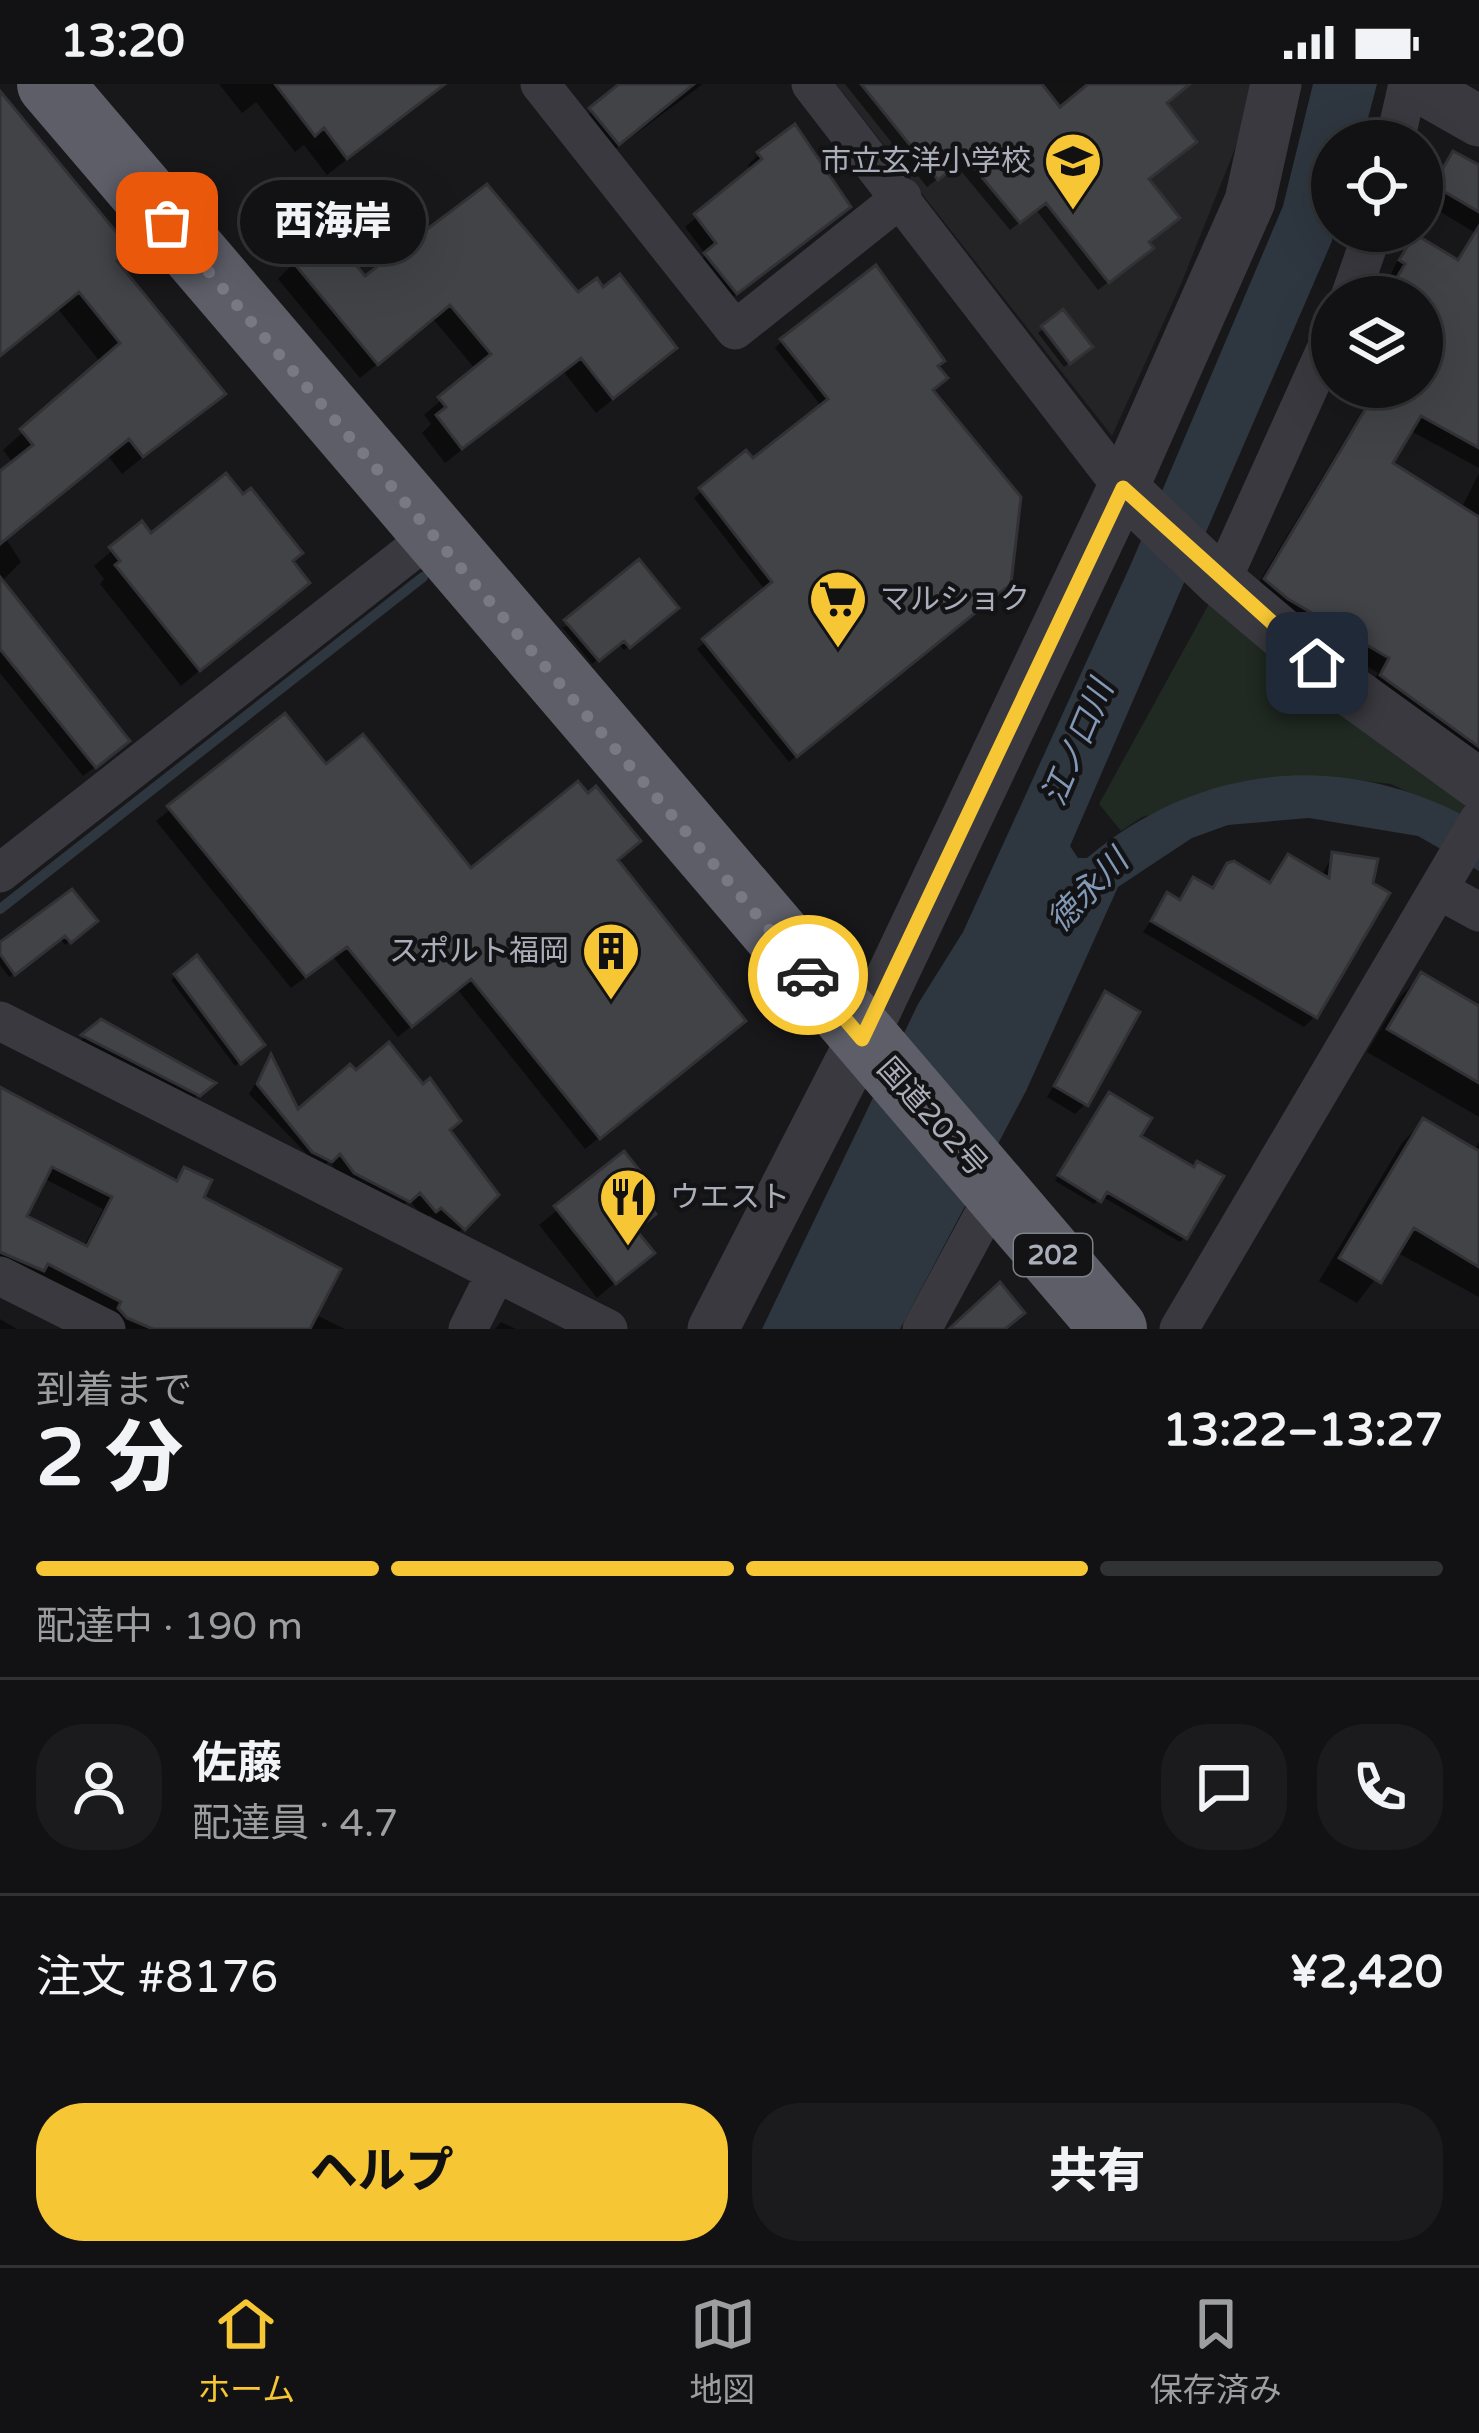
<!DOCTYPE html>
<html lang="ja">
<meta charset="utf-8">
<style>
:root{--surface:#121214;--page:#1b1b1d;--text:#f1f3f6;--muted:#9c9ea0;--line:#313234;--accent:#f6c634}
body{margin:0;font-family:"Varela Round","Noto Sans JP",sans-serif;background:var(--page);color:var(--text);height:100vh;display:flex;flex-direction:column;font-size:45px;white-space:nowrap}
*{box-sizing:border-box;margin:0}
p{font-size:39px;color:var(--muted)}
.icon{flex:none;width:66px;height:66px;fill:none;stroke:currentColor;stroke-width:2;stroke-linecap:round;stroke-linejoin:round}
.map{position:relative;height:1245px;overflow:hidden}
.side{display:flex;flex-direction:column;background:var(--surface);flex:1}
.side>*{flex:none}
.fabs{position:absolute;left:1311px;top:36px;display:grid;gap:24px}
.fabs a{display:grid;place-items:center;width:132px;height:132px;border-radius:50%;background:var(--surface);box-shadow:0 12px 48px #0002,0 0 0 3px var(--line);font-size:60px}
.pin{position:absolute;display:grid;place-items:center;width:102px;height:102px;color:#fff;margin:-51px;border-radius:24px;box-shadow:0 6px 18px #0006}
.courier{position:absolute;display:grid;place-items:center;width:120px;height:120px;margin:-60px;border:9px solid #f6c634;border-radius:50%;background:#fff;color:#222;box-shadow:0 3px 15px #0007}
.bubble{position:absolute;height:84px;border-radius:42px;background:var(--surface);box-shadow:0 12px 48px #0002,0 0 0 3px var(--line);font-size:39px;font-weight:800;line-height:84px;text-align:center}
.summary em{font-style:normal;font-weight:800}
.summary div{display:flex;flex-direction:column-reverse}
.summary{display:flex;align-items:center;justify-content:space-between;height:204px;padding:0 36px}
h1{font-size:78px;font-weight:800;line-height:90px}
.bar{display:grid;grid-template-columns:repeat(4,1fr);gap:18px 12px;align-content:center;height:144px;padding:0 36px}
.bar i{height:15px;border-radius:9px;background:var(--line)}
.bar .active{background:var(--accent)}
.bar p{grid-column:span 4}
.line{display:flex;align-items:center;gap:30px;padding:0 36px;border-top:3px solid var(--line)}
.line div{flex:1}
.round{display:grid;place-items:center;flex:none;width:126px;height:126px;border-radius:48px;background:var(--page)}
.action{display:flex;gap:24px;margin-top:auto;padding:24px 36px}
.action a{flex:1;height:138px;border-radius:48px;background:var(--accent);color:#111;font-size:48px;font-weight:800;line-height:138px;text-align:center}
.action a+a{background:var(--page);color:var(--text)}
.status{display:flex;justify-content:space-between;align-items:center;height:84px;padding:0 60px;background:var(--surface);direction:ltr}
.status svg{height:33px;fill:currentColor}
.tabs{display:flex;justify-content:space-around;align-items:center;height:168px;border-top:3px solid var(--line);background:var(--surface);font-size:33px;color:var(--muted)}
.tabs a{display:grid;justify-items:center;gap:6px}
.tabs .active{color:var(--accent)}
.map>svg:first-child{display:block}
.built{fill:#242427}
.green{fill:#202922}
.water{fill:#2e363f}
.shadow{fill:#0007;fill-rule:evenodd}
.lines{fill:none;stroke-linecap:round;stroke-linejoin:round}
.stream{stroke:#2e363f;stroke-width:10}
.building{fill:#424347;stroke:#323236;stroke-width:3;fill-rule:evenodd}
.minor{stroke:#39393f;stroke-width:39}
.tertiary{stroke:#39393f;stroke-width:51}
.trunk{stroke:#5d5e68;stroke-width:66}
.done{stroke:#777a82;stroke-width:12;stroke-dasharray:0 21.6}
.route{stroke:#f6c634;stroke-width:15}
.labels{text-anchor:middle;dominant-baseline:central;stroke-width:9;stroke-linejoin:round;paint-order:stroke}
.shield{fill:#131315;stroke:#7d8088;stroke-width:3}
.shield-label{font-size:27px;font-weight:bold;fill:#aaaeba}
.poi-label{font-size:30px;fill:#aaaeba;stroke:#131315;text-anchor:end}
.street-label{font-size:30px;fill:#aaaeba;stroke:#131315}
.water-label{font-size:33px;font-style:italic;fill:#8198b6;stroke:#131315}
</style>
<div class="status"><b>13:20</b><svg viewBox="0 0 49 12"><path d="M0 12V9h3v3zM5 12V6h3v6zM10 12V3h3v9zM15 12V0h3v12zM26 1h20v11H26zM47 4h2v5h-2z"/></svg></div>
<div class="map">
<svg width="1479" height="1245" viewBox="0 0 1479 1245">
<rect width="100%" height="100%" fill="#18181a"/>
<path class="built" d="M836 0H1251L1238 57 1181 200 1112 352Z"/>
<path class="green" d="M1221 498 1479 700 1476 740 1391 700 1325 692 1142 733 1121 747 1099 720Z"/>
<path class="water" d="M1313 0H1377L1362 57H1332V157L1070 762 1078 774H1087C1202 677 1349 665 1479 740V787L1418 752 1309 734 1228 741 1192 754 1118 803 1026 1007 900 1245H762L918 920 963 848 1131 480 1283 122Z"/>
<path class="shadow" d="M219 0H441L327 91 304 61 295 68 256 18 242 29Z
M623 0H703L599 77 573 44Z
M845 0H1188L1163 20 1146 96 1142 172 1098 206 1036 126 1010 146 956 81 927 103Z
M0 12 114 179 222 310 122 390 108 372 6 455 21 478 0 499V391L14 380 3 366 101 279 58 225 0 272Z
M759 70 836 134 725 219 695 182 706 171 685 143 752 87 748 81Z
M1454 70 1479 84V151L1422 117Z
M1416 153 1479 235V384L1409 346 1389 380 1461 425 1479 389V667L1468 678 1368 606 1378 589 1252 510 1369 315 1350 303H1422V213H1380L1402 167Z
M294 179 365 197 578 212 658 279 596 329 563 287 445 379 422 349 431 340 424 331 476 286 433 235 360 294 278 195Z
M1062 229 1084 267 1064 283 1038 249Z
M782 257 935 282 930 307 1000 507 789 678 697 565 766 507 694 414 746 371 752 379 822 323 775 264Z
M141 442 151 454 290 478 306 499 181 602 100 500 104 495 94 482Z
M671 528 624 566 618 559 592 580 562 543Z
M0 561 115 668 83 692 0 589Z
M285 633 326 684 471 788 615 777 730 950 585 1065 457 905 398 953 333 873 291 904 156 737Z
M1333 771 1315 932 1304 943 1143 848 1168 812 1177 817 1193 797 1210 806 1228 782 1267 802 1289 774 1321 792Z
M94 837 65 861 59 854 9 893 0 881V862Z
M196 875 256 965 235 982 171 896Z
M1421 891 1479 925V1033L1367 968 1400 913Z
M1106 911 1085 1020 1075 1030 1047 1013Z
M101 939 211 1000 193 1015 80 957Z
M270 975 297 1029 447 1048 495 1111 454 1153 430 1131 425 1135 409 1116 399 1125 345 1098 329 1077 321 1085 249 1010Z
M0 1007 172 1098 184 1086 200 1114 314 1230 345 1245H118L0 1181ZM43 1094 103 1125 83 1164 23 1134Z
M1105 1016 1137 1053 1185 1153 1180 1158 1101 1112 1094 1120 1055 1097Z
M1423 1037 1474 1067 1479 1058V1213L1396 1168 1357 1219 1319 1197 1402 1059Z
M624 1071 630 1102 652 1130 634 1148 651 1169 597 1214 539 1141Z
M0 1235 17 1245H0Z
M501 1238 516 1245H495Z"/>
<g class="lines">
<path class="stream" d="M0 825 423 493"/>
</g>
<path class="building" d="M275 0H445L347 75 324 44 315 52Z
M619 0H694L619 61 589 24Z
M861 0H1042L1060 23 1088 0H1190L1167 19 1197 58 1149 95 1180 134 1149 158 1154 164 1109 199 1046 119 1020 139 966 74 938 96Z
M0 7 131 166 117 177 226 310 143 373 129 355 0 460V387L33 361 20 345 120 259 79 208 0 272Z
M795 40 851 123 737 210 704 169 716 159 694 130 762 75 757 68Z
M1453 67 1479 81V128L1433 101Z
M487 100 578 208 597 194 603 203 620 190 677 264 613 315 581 274 462 365 436 331 446 323 438 313 491 270 450 221 378 281 292 177 328 147 365 192Z
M1479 142V364L1421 332 1393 379 1479 433V663L1380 591 1389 574 1288 515 1264 495 1376 307 1368 303H1422V213H1385L1405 180 1399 176 1415 150 1458 176Z
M876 181 945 277 938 282 948 294 933 306 1021 413 1011 500 797 673 702 555 772 498 699 404 746 366 753 374 828 315 780 255Z
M1063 225 1093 263 1070 280 1041 242Z
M226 389 243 410 251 404 303 469 293 477 310 499 200 587 115 481 120 477 109 463 142 437 151 449Z
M639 475 679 524 630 564 624 557 599 577 564 536Z
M0 493 130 657 96 684 0 565Z
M285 629 326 680 363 650 471 784 578 697 588 709 596 702 641 757 618 776 746 937 600 1055 471 895 412 943 347 863 306 893 167 722Z
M1332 768 1378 775 1373 799 1390 809 1317 934 1151 837 1167 808 1180 816 1193 793 1213 804 1227 779 1234 777 1270 799 1288 770 1329 794Z
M72 805 98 837 71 859 65 852 15 891 0 870V858Z
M197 871 265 961 241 980 174 890Z
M1421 888 1479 922V999L1387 945Z
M1105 907 1140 928 1088 1022 1054 1002Z
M101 935 216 999 200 1012 81 951Z
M389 958 423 1000 430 994 461 1037 450 1046 499 1111 465 1146 441 1124 436 1128 420 1109 410 1118 354 1089 340 1070 332 1078 312 1068 257 1000 271 970 298 1025 350 980 356 986Z
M0 1003 177 1097 184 1083 212 1096 204 1113 341 1185 310 1245H153L127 1234 118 1224 121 1218 48 1180 44 1187 0 1168ZM52 1083 112 1113 87 1162 27 1132Z
M1109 1008 1152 1034 1141 1052 1194 1083 1197 1077 1224 1092 1187 1155 1107 1108 1101 1118 1058 1091Z
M1423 1034 1479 1067V1183L1414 1144 1381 1199 1339 1174Z
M624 1067 644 1092 633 1101 656 1130 636 1146 655 1169 616 1200 554 1122Z
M1000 1198 1025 1229 1005 1245H949Z"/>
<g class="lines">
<path class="minor" d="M540 0 735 246 902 113
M811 0 1123 404
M1395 57 1408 0
M1350 213 1373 147
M1221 498 1332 252
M0 789 432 451
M1439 806 1479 828
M0 937 608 1245
M0 1192 106 1245
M468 1245 495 1191
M922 1245 983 1132 1005 1115
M1179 1245 1479 736"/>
<path class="tertiary" d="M1414 0 1479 37
M1123 404 1221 498 1349 606 1479 700
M713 1245 862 955 1123 404 1250 117 1276 0"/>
<path class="trunk" d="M50 0 1114 1245"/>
</g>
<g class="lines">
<path class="done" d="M167 139 808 891"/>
<path class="route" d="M808 891 862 955 1123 404 1317 579"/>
</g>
<defs>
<symbol id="school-pin" viewBox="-11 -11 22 30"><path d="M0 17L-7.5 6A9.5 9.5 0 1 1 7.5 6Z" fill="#f6c634" stroke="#131315"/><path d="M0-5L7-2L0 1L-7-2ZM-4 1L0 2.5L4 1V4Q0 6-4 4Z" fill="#111"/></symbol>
<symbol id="supermarket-pin" viewBox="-11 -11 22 30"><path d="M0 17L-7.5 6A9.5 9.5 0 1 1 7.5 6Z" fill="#f6c634" stroke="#131315"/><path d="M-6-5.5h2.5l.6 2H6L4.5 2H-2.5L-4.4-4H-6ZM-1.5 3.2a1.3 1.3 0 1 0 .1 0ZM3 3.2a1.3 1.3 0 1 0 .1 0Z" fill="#111"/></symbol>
<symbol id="building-pin" viewBox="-11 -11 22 30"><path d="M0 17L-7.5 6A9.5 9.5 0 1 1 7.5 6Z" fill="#f6c634" stroke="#131315"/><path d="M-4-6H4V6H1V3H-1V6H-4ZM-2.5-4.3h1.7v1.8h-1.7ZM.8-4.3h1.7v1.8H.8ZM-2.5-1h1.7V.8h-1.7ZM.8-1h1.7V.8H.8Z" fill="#111"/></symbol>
<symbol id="restaurant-pin" viewBox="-11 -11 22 30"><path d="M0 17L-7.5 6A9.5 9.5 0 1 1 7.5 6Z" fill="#f6c634" stroke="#131315"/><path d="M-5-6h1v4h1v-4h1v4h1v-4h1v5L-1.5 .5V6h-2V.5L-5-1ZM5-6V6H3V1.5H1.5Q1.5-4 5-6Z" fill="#111"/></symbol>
</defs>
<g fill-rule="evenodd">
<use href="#school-pin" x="1040" y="44" width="66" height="90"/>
<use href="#supermarket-pin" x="805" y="482" width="66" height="90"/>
<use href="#building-pin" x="578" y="834" width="66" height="90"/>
<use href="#restaurant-pin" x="595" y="1080" width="66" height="90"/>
</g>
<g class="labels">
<rect class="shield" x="1014" y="1150" width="78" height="42" rx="9"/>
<g class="shield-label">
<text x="1053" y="1171">202</text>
</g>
<g class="poi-label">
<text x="1031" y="77">市立玄洋小学校</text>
<text x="880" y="515" text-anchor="start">マルショク</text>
<text x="569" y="867">スポルト福岡</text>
<text x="670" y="1113" text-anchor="start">ウエスト</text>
</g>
<g class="street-label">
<text transform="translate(932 1033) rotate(48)">国道202号</text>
</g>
<g class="water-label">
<text transform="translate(1078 659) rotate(-67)">江ノ口川</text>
<text transform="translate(1088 807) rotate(-46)">徳永川</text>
</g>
</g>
</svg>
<div class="fabs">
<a><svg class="icon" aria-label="locate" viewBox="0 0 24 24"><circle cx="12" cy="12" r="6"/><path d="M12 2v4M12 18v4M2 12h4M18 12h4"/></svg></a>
<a><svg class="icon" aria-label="layers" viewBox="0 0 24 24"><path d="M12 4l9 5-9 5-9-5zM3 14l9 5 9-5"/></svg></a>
</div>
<div class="pin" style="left:167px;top:139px;background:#ea580c"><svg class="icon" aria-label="bag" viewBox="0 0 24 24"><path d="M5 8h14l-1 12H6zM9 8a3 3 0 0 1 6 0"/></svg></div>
<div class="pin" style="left:1317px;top:579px;background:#1f2937"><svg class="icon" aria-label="home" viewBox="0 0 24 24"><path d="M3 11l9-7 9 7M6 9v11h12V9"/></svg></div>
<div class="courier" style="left:808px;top:891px"><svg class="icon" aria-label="car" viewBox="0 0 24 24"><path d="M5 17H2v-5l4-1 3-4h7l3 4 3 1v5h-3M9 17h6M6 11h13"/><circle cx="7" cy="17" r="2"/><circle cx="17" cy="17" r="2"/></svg></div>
<div class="bubble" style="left:240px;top:96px;width:186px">西海岸</div>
</div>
<section class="side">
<div class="summary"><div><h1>2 分</h1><p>到着まで</p></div><em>13:22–13:27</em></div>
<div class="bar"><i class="active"></i><i class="active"></i><i class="active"></i><i></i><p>配達中 · 190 m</p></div>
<div class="line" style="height:216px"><a class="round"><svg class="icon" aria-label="person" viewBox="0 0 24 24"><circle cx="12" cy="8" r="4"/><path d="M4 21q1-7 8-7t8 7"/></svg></a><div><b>佐藤</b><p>配達員 · 4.7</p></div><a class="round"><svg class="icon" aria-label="chat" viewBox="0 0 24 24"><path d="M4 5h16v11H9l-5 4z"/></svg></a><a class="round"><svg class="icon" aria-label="phone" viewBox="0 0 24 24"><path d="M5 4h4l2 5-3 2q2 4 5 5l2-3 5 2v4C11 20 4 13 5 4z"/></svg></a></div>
<div class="line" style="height:156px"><div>注文 #8176</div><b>¥2,420</b></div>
<div class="action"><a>ヘルプ</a><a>共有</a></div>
</section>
<nav class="tabs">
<a class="active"><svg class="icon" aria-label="home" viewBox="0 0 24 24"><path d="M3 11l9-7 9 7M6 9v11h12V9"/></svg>ホーム</a>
<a><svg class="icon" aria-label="map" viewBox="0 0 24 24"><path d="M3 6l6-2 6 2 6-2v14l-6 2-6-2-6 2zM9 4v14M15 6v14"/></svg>地図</a>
<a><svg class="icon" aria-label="saved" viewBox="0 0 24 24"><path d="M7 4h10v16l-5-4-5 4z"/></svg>保存済み</a>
</nav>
